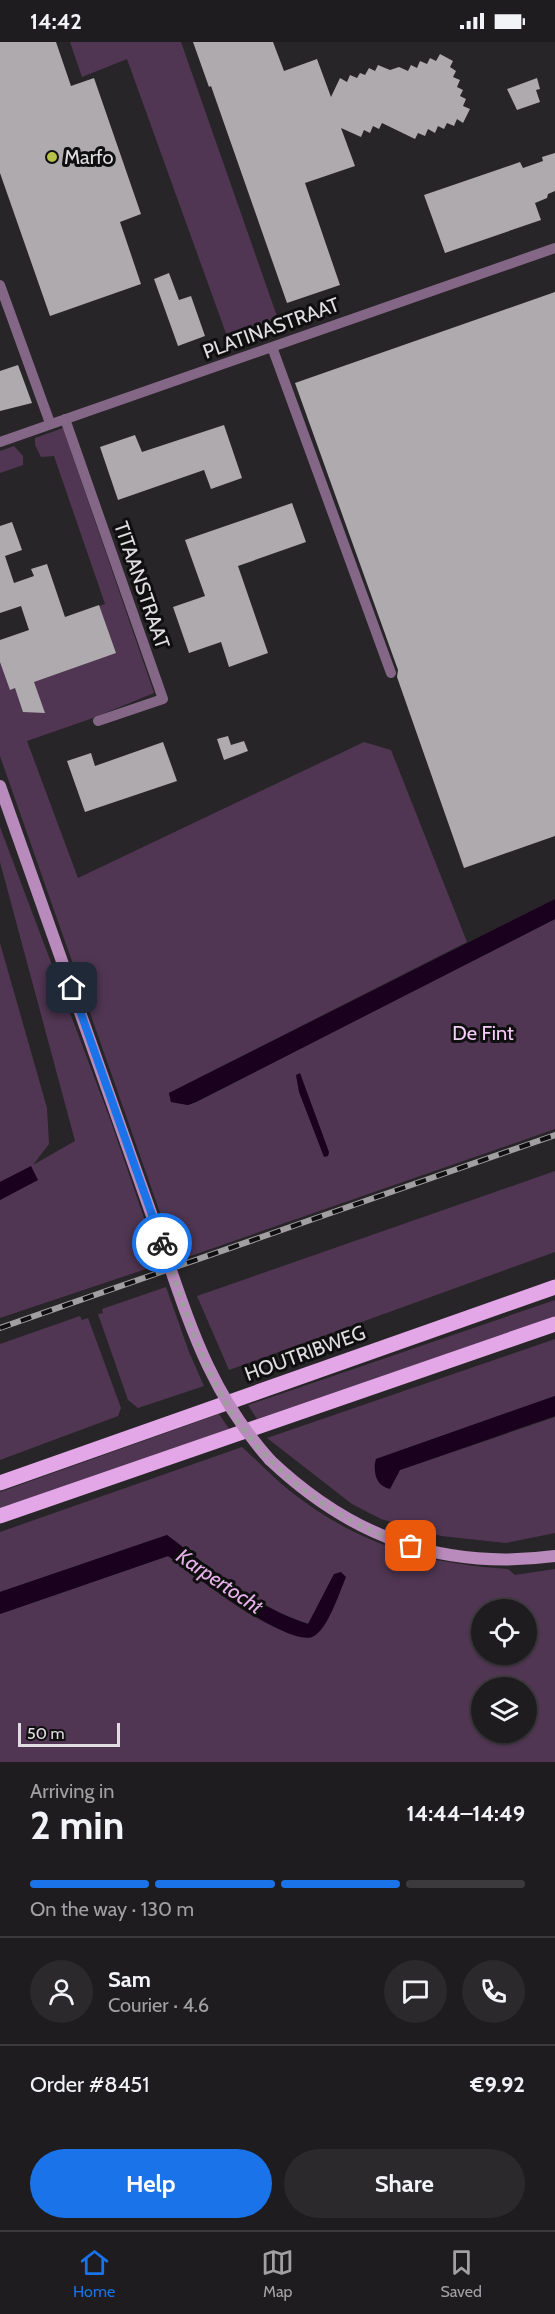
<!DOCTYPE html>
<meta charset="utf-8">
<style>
:root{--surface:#1e1c1e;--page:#2b292b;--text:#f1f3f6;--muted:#a1a1a4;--line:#3c3a3c;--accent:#1a73e8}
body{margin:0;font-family:Cabin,sans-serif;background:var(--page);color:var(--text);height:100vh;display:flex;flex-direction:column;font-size:22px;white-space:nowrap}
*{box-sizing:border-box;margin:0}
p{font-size:20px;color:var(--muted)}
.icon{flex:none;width:33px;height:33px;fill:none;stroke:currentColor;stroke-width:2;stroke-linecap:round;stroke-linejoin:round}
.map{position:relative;height:1720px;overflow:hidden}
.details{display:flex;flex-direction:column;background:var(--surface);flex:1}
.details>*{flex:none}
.buttons{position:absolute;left:471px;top:1557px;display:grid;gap:12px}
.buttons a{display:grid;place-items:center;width:66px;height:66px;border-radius:50%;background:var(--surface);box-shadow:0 2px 4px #0004,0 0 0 2px var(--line);font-size:30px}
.scale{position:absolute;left:18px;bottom:15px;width:102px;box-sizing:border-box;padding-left:6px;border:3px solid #e0dee0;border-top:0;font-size:16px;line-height:21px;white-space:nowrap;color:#e0dee0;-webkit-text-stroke:4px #100f10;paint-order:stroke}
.pin{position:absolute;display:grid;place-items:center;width:51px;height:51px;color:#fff;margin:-26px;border-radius:12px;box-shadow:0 3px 9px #0006}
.courier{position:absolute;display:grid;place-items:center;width:60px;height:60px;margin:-30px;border:4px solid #1a73e8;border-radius:50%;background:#fff;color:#222;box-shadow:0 2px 8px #0007}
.headline em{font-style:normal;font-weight:700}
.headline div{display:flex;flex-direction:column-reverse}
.headline{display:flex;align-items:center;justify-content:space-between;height:102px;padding:0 30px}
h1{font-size:39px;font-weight:700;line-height:45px}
.bar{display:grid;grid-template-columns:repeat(4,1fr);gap:9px 6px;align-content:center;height:72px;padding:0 30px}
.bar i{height:8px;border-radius:4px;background:var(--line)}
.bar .current{background:var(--accent)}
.bar p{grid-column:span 4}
.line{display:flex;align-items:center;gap:15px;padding:0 30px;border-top:2px solid var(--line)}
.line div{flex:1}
.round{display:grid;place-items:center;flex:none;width:63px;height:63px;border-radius:32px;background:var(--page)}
.cta{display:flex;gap:12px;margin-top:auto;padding:12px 30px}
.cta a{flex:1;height:69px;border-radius:36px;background:var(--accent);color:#fff;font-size:24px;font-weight:700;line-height:69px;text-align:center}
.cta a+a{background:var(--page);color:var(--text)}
.status{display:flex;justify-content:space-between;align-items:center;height:42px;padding:0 30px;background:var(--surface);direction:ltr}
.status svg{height:16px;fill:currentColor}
.dock{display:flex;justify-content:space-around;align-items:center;height:84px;border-top:2px solid var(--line);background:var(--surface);font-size:16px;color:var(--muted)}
.dock a{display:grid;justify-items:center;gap:3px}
.dock .current{color:var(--accent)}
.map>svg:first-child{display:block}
.green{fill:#503652;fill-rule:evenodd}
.water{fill:#1a011d}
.building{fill:#aeaaae}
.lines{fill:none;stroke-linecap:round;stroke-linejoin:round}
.minor{stroke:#846786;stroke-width:10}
.secondary{stroke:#b98bbc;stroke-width:12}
.primary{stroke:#e3a7e7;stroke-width:15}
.rail-casing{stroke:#a29fa2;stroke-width:6}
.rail{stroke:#100f10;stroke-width:4;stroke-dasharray:11;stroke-linecap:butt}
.secondary-bridge{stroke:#b98bbc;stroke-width:12}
.done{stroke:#a09da0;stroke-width:6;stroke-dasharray:0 10.8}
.route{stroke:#1a73e8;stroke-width:8}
.poi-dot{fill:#b6c149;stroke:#100f10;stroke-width:2}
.labels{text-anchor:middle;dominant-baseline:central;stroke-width:6;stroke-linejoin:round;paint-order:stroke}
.poi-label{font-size:20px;fill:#e0dee0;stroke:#100f10;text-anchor:start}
.street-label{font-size:20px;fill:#e0dee0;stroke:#100f10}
.park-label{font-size:20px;fill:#f7cbfa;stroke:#100f10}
.water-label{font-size:21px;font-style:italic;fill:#e6afe9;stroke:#100f10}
</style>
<div class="status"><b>14:42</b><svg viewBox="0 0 49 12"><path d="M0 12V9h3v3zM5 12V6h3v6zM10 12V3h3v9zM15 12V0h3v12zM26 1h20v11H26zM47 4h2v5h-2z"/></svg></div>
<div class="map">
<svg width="555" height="1720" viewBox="0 0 555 1720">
<rect width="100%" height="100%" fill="#282528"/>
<path class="green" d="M70 0H181L279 280 228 297 127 17 82 35Z
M63 386 154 651 93 676 27 699 78 836 364 700 391 708 467 900 169 1051 171 1060 188 1063 196 1060 555 877V1087L179 1218 173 1202H171L0 714V599L105 562 54 414 41 415 35 403V396Z
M14 404 23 414V423L0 431V409Z
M0 785 110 1077 155 1208 153 1209 158 1223 0 1276V1158L37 1138 31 1125 0 1140V901L47 1066 49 1102 33 1123 75 1099 0 820Z
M555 1129V1210L229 1328 197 1254Z
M166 1245 189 1310 204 1344 138 1366 128 1358 98 1272 103 1271 102 1267Z
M555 1258V1275L257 1377 248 1363Z
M80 1274 82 1278 88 1276 121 1366 118 1374 0 1418V1302Z
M555 1297V1354L376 1417 374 1425 400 1428 555 1375V1491L506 1501 441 1494 381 1477 352 1462 267 1396Z
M219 1372 229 1387 0 1468V1450Z
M242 1405C258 1419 273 1436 290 1449 359 1503 422 1521 508 1527L515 1533 555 1527V1720H0V1572L168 1514C209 1543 260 1589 311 1596L334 1532 309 1582C255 1565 212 1527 167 1493L0 1550V1490ZM482 1568H526V1612H482ZM482 1646H526V1690H482Z"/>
<path class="water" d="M555 857V877L196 1060 188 1063 171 1060 169 1051Z
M300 1031 329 1110 328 1114 324 1115 299 1050 296 1033Z
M31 1124 38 1138 0 1158V1140Z
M555 1354V1374L400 1428 390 1447C375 1444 373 1429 376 1417Z
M167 1493C212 1527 254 1565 308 1582L334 1532 341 1530 346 1535C340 1549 327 1590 312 1595 285 1604 193 1531 168 1514L0 1572V1550Z"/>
<path class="building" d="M0 0H56L71 44 94 36 141 172 120 180 141 242 50 274 0 131Z
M193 0H273L284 29 317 17 331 55 340 36 347 40 350 33 357 36 360 31 365 33 369 26 375 29 378 23 390 28 399 25 408 29 411 23 417 26 420 19 427 22 430 16 436 19 440 12 453 19 450 25 456 29 453 35 460 38 457 45 463 48 460 54 466 57 463 64 470 67 463 81 457 77 454 84 447 81 444 87 438 84 435 91 428 87 425 94 418 91 415 97 382 81 379 87 373 84 370 91 364 88 361 95 341 86 355 124 305 141 340 243 287 261 211 44 209 45Z
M537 36 540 47 536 48 540 60 517 68 507 47Z
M555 111V149L548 152 547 156 535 161 541 178 445 211 424 153 520 120 523 126 543 119 542 115Z
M169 231 179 258 191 254 205 294 178 304 154 237Z
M555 250V794L464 826 397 635 398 628 295 341Z
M18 323 32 361 0 369V329Z
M224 383 242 436 211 447 204 428 118 458 100 405 135 393 142 410Z
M292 461 306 500 238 524 268 611 229 625 221 600 189 611 173 565 205 554 185 498Z
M12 480 22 508 5 514 14 541 34 534 31 527 47 522 65 575 99 563 116 611 34 640 45 671 23 670 15 646 10 648 0 620V598L29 588 21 564 0 571V484Z
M228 694 231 703 244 699 248 709 224 718 217 697Z
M163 700 177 739 85 770 67 719 91 711 95 724Z"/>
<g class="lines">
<path class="minor" d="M0 243 50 381
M272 305 391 631
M65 377 163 657 98 679
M0 400 555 206"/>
<path class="secondary" d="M0 744 163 1205
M270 1418C351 1495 443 1529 555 1514"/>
<path class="primary" d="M0 1441 555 1245
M0 1474 555 1282"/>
<defs>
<path id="rail" d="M0 1286 555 1093"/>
</defs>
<use href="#rail" class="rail-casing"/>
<use href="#rail" class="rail"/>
<path class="secondary-bridge" d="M163 1205C191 1286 211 1352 270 1418"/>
</g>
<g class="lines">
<path class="done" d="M162 1201C181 1254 196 1309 224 1358 265 1428 334 1480 411 1504"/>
<path class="route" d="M72 946 162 1201"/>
</g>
<circle class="poi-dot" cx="52" cy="115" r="6"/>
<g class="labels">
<g class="poi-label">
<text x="64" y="115">Marfo</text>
</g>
<g class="street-label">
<text transform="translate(271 286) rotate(-20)">PLATINASTRAAT</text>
<text transform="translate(142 543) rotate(71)">TITAANSTRAAT</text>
<text transform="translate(305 1311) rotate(-20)">HOUTRIBWEG</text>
</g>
<g class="park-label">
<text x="483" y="991">De Fint</text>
</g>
<g class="water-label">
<text transform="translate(220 1539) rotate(34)">Karpertocht</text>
</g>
</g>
</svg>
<div class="buttons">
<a><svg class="icon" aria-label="locate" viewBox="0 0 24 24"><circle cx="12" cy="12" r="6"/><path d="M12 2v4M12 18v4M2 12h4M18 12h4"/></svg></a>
<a><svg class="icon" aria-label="layers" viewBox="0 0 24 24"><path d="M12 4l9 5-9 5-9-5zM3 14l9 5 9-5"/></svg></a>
</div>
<div class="scale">50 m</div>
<div class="pin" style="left:411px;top:1504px;background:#ea580c"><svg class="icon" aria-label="bag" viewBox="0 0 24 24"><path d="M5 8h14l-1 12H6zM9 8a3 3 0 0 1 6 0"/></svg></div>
<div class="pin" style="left:72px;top:946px;background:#1f2937"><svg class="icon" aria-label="home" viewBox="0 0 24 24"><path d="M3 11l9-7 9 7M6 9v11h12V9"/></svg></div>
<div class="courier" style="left:162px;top:1201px"><svg class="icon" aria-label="bike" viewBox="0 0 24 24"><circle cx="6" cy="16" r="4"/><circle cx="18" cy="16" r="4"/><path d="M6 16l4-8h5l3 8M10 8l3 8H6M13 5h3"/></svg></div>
</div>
<section class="details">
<div class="headline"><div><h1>2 min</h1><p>Arriving in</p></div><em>14:44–14:49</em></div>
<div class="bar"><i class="current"></i><i class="current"></i><i class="current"></i><i></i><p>On the way · 130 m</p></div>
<div class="line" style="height:108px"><a class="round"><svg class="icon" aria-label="person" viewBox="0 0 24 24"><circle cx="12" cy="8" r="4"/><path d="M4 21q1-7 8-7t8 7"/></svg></a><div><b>Sam</b><p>Courier · 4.6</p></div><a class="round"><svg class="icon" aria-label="chat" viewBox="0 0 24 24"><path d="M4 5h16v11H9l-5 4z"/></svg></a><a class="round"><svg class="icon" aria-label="phone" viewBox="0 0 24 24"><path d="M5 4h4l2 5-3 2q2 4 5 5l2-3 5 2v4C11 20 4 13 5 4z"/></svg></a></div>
<div class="line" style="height:78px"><div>Order #8451</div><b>€9.92</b></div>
<div class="cta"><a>Help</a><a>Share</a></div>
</section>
<nav class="dock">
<a class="current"><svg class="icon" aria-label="home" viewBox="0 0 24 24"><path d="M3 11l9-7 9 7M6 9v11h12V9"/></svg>Home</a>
<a><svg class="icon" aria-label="map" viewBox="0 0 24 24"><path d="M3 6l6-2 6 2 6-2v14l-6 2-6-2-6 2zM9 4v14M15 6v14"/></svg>Map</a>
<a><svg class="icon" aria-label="saved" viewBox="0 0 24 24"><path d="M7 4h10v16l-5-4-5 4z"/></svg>Saved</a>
</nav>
